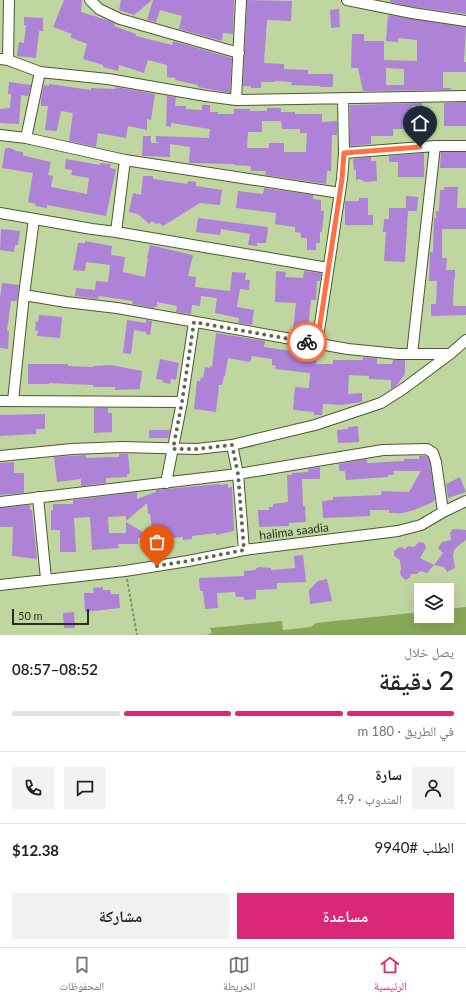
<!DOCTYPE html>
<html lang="ar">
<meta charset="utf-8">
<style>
:root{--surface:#fff;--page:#f2f2f2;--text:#202124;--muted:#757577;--line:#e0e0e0;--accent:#db2777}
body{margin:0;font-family:Lato,"Noto Naskh Arabic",sans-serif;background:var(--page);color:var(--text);direction:rtl;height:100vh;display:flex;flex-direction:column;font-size:15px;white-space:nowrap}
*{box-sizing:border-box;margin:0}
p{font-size:13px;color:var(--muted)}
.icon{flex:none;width:22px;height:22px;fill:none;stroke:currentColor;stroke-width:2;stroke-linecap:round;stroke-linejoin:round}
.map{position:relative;height:635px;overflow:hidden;direction:ltr}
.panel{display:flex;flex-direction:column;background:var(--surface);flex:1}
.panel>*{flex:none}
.buttons{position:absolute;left:414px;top:583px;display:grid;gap:8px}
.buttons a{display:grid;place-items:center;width:40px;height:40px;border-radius:0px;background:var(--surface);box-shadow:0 4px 16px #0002;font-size:20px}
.scale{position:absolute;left:12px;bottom:10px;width:77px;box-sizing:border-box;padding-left:4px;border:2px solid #2a321d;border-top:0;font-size:11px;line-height:14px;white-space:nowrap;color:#2a321d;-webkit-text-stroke:3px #c0d6a1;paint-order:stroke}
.pin{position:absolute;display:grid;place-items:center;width:34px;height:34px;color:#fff;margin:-41px -17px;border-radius:50% 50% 50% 0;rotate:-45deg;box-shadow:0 0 4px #0007}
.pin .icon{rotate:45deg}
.courier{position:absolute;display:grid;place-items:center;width:40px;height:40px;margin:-20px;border:3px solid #ff7043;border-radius:50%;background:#fff;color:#222;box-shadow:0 1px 5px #0007}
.head em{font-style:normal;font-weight:600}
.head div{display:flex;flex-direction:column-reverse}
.head{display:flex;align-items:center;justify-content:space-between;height:68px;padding:0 12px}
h1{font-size:26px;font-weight:600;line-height:30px}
.bar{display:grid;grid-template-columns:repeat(4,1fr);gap:6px 4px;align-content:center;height:48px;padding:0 12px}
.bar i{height:5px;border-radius:3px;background:var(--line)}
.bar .active{background:var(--accent)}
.bar p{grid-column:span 4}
.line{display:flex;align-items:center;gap:10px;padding:0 12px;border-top:1px solid var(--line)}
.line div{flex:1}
.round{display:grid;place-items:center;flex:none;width:42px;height:42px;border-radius:0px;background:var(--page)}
.button{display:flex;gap:8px;margin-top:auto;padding:8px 12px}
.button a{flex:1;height:46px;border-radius:0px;background:var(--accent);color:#fff;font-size:16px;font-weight:600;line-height:46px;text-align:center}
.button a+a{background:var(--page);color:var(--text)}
.tabs{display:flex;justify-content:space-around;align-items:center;height:56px;border-top:1px solid var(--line);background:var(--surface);font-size:11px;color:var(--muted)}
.tabs a{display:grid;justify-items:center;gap:2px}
.tabs .active{color:var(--accent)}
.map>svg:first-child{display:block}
.green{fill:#89a857}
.building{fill:#ad82d7;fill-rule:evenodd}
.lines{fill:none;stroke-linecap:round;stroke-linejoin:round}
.minor-casing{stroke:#495b2b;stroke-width:12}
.path{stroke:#809068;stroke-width:2;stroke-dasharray:3 2;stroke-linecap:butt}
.minor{stroke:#fff;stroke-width:10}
.done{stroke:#5e6b4b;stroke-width:4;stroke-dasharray:0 7.2}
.route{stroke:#ff7043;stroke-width:5}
.labels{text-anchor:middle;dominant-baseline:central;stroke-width:3;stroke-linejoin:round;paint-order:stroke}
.street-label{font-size:12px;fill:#2a321d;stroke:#c0d6a1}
</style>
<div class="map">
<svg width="466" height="635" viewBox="0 0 466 635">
<rect width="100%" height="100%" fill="#c0d6a1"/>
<path class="green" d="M466 607V635H206L212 633 210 628 282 621 283 630 311 627 316 623 421 612V616H447V609Z"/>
<path class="building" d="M64 0H82L81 12 110 21 115 24 114 26 136 34V36L172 45 173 41 232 58 230 93 198 87V85L175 80 176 78 167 77V65L148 60 144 73 119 65 118 71 103 67V65L83 59 87 44 70 37 72 34 53 27Z
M121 0H152L134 15 119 10Z
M153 0H234L233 34 223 33 222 41 179 29 182 16 160 10 156 22 147 20Z
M247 0 292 1 291 21 267 20 264 63 284 64V69L308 70V74H333V87H320V86L291 85 292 82 275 81 274 82H261V88H251V86H243Z
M390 0H466V14L413 7 390 2Z
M339 9 340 27 331 28 330 10Z
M388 15 466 27 464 62H466V72H443V88H451V90L363 91 358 68H351L352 34H364V41H384V60L417 61V40L398 38V42L386 41ZM386 68 404 69V85H386Z
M24 17 43 18V31H39L36 58 17 56 19 42 24 43 26 25H24Z
M9 82 31 85 28 96 21 95 19 124 0 123V109L10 108 11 94H8Z
M49 84 91 90V88L115 89 116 87 155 94 151 120 147 119V130L128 126 126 138 98 133 96 147 69 141 73 113 61 111 57 131 45 130 48 106H41V99L44 85 49 86Z
M167 96 176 97 175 106H186V109L202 110V105H210V112H218V114H234V109H250V111H267V108H281V112H295V114H322V122L337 121V135H332L331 171H327L326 184 265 175 266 171H251V166L234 165V164L189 163 190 147 170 144V157L142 156 143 136H151V143H162L156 142V136L209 138 210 129 171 123V127L166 126ZM262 121H281L282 129H300V133H307L306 152H284V143H269V148H247L248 132H262Z
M466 102V126H444V103Z
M422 103V106H412V129H393V136H371V144L350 146V105Z
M7 148H10L16 151 23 152V156H25L51 162 48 175 53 176 51 187 87 194 89 178 71 175 72 170 65 169 66 159 100 165V163L111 164 110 168 116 169 106 216 47 205V208L35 206 36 204 28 202 33 173 2 168 5 149Z
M441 152H466V168H440Z
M424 153V177H398V162H389V156Z
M371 157V161H376L377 181 365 182 360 179 356 180V170H354L353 159Z
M143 176H153V179L187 184 188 181 196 182V186L222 190 220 205 200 203 163 226 159 223 156 224 152 221 149 224 138 214 129 212 133 193 141 195Z
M444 187H458L457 208H466V229H442V258H447L446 270H455V279H454L453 306H466V315L431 316V304H436L437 281H429L430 252H433L434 218H436V211H439L440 190H444Z
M264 188 313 195V199L321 200V211H324L322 232H320V243H316V250H307V238H301V233L295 232V227L275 224 276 213 236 208 238 191 263 194Z
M406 196 418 197 417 211H408L405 262 384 261 386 232H383L384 219H389V208H406Z
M359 198H368V215H373V225H345V201H359Z
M198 218 268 227 266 243H257V246L248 245 250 234 221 229 220 235 196 232Z
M1 229 20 231 18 245H15L14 252 0 250Z
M85 241 112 246 111 255 125 257 123 272 145 277 148 258H147L150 245 193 255 188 276 196 277 195 287 230 291 232 272 246 273 245 280H250L249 290 240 289 237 307 254 310 252 325 238 323 239 318 215 313 217 298 201 296 200 306 192 305 191 314 176 312 177 306 157 302V307L155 306 154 308 132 304 133 301 99 296 98 299 75 296 76 288 95 290 96 281 108 282 110 265 86 262 85 271 73 270 78 243H85Z
M276 271 286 272 285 277 303 278 304 271 321 273 320 281H317L316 300H311L308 330 293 329 296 303 275 302Z
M2 283 19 285 17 301H11L7 331H9L8 349 0 348V298Z
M39 315 62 317 60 338 37 336 38 331 35 330 36 321 38 322Z
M127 320 146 323V320L152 321 150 335 146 334V332L134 330 131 354 123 353Z
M216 333 265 341 264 347 299 352V355L317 357 316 364H333V360H363V357L377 358V364H392L393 360H405V374L396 386 391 389V380L369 379V376L349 375 348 394 362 393V402L341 405 323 404 322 415H314V412L293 410 295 387 309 388 310 373 275 369 276 366 272 365V359L252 356 250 362 228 358 225 376H224L222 385H219L216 412 194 409 197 381H200L201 377 203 378 205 367 210 368V366L212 367Z
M160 359 179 363 176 380 171 379 170 384 162 382 163 380 156 379Z
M28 364H68V366L93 367 94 366 111 365 142 371 141 383H140V389L115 390V387H93V385L49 383V384H28Z
M94 408H108V413H112V432L94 433Z
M45 414V429H36V434L0 436V415Z
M358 426 359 442 338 443 337 430 348 429V427Z
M149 430H170L168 438H149Z
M119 454H128L130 474H127V477L106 478V483L81 486V479L57 482 54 457 86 455V458L113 457H119Z
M419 456H425L428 457 430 463 435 500 431 503 414 510 399 514V513H389V510H370V516L323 518 322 501 333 500V497L381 495 382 491 409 492 421 471H393L394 475H388V477L346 480 345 471H339V464L367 459V463L404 461V459H419Z
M14 462V473H24V493L0 495V463Z
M320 467V479H302L303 506H305L306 522 289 523V526L259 527 258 510H269V507H273V504L288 502 287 475H292V473L308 472V469Z
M460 477 466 492 448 498 446 484Z
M219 484 220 485 228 484V488L232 487 234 531 216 535V533L192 536V539L183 540V537L164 539V541L154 542 153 538H138V544H118L119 548 92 550 90 517 74 518 76 552H60V530H51V510H53V504H73V500L137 492V499L156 492V490ZM147 503 148 514H150L153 538 126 522V533H109L108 517 126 516V521Z
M30 505V510H32L37 559 12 556 13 527H0V508Z
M453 529 466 530V540L459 545 454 550 453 556 455 568 447 572 444 567 434 565 443 553 438 548 442 542 451 540 450 533Z
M419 542 424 543 426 548 420 558 434 565 427 573 420 571 417 574H411L410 577 406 580 403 578 400 574 401 569 400 560 394 556V551L400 547 405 549 408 546 414 547Z
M303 555 306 582 277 583V589L256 590V599L244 600V597H236L235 592 217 593 218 608 205 609 203 591H200L199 578 244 576V571L255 570 258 567 271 568V570L295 568 294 556Z
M327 579 332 601 310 604 309 590 318 581Z
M103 587V590H110L111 594H119L120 608 85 612 84 593H94L93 588Z
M74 612 75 628H64L63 613Z"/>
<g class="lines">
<defs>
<path id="minor" d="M90 0 99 9 120 19 239 53
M347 0 412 13 466 21
M0 59 8 60 40 72 108 79 206 96 236 100 241 0
M8 60 9 0
M236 100 466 96
M0 135 26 138 125 160 116 232
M26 138 40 72
M344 153 435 146
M125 160 340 193
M0 213 92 229 116 232 328 268
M24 295 66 302 117 308 348 349 398 354H412L435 146H466
M317 344 342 179 344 153 343 98
M412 354H450
M0 401 182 402
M13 401 24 295 34 219
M232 445 238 474 244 550
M0 456 72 449 122 447 197 449 232 445 315 425 381 403 403 389 450 354 466 340
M166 483 182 402 194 322
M38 497 46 579
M0 502 238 474 383 450 427 449 433 453 436 462 443 512
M0 585 125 571 188 561 244 550 398 531 421 525 443 512 466 501"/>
</defs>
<use href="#minor" class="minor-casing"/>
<path class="path" d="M127 579 137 635"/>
<use href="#minor" class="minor"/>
</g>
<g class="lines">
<path class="done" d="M157 566 188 561 244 550 238 474 232 445 196 449H173L182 402 194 322 307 342"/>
<path class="route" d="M307 342 317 344 342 179 344 153 420 147"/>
</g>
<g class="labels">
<g class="street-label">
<text transform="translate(294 531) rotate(-7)">halima saadia</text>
</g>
</g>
</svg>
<div class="buttons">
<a><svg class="icon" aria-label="layers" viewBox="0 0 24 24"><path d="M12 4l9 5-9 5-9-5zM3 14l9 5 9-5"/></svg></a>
</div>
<div class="scale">50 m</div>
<div class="pin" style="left:157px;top:566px;background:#ea580c"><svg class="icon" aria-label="bag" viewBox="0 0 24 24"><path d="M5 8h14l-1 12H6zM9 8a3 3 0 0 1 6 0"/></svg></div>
<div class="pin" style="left:420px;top:147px;background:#1f2937"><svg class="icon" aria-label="home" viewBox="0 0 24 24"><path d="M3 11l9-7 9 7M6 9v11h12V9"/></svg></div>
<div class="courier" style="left:307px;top:342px"><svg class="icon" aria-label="bike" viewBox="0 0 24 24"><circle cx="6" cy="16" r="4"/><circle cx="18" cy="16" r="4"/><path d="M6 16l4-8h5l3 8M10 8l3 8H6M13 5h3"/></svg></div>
</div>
<section class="panel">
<div class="head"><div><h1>2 دقيقة</h1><p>يصل خلال</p></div><em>08:52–08:57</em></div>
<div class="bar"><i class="active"></i><i class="active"></i><i class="active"></i><i></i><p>في الطريق · 180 m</p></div>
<div class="line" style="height:72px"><a class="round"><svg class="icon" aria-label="person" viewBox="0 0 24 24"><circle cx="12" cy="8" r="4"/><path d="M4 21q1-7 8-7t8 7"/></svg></a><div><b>سارة</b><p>المندوب · 4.9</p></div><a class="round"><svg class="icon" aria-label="chat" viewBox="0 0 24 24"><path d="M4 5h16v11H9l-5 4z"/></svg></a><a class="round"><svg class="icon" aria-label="phone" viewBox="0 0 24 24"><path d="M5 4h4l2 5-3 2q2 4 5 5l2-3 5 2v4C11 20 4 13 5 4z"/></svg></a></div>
<div class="line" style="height:52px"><div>الطلب #9940</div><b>$12.38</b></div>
<div class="button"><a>مساعدة</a><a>مشاركة</a></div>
</section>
<nav class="tabs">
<a class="active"><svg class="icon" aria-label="home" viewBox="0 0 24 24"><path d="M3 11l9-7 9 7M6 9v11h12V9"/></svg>الرئيسية</a>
<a><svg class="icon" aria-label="map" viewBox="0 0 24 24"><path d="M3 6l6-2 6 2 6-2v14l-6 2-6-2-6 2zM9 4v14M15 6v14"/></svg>الخريطة</a>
<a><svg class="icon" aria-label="saved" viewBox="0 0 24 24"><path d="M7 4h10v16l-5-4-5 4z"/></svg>المحفوظات</a>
</nav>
